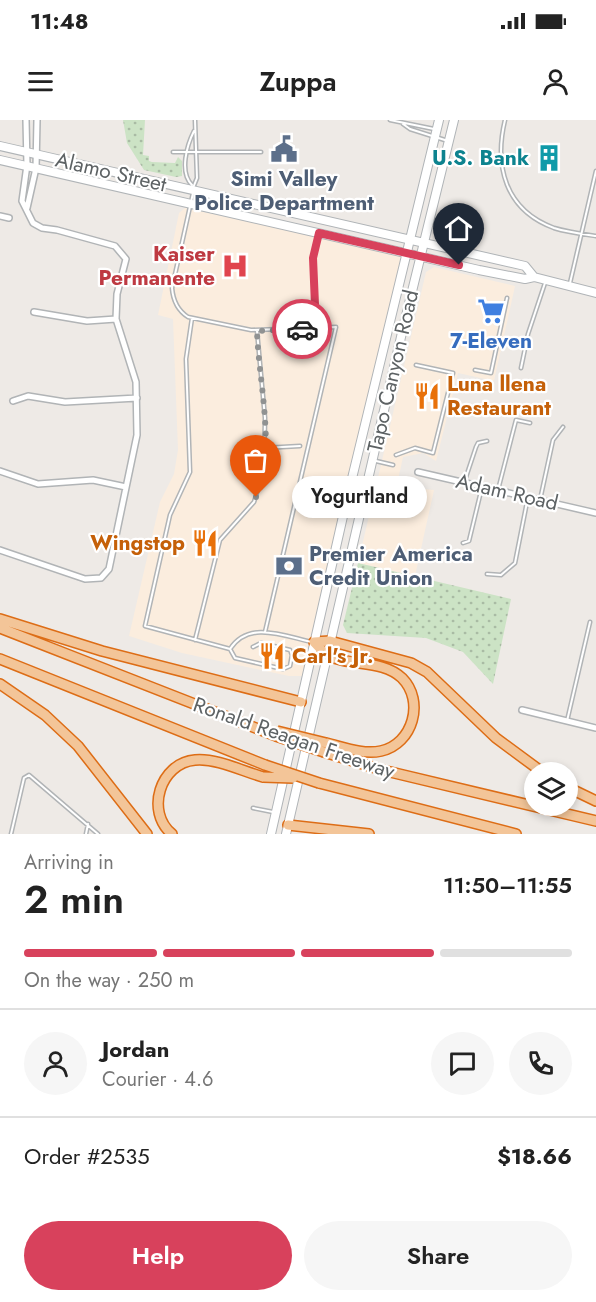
<!DOCTYPE html>
<meta charset="utf-8">
<style>
:root{--surface:#fff;--page:#f6f6f6;--text:#222;--muted:#767676;--line:#e0e0e0;--accent:#d8415c}
body{margin:0;font-family:Jost,sans-serif;background:var(--page);color:var(--text);height:100vh;display:flex;flex-direction:column;font-size:22px;white-space:nowrap}
*{box-sizing:border-box;margin:0}
p{font-size:20px;color:var(--muted)}
.icon{flex:none;width:33px;height:33px;fill:none;stroke:currentColor;stroke-width:2;stroke-linecap:round;stroke-linejoin:round}
.map{position:relative;height:714px;overflow:hidden}
.side{display:flex;flex-direction:column;background:var(--surface);flex:1}
.side>*{flex:none}
.buttons{position:absolute;left:524px;top:642px;display:grid;gap:12px}
.buttons a{display:grid;place-items:center;width:54px;height:54px;border-radius:50%;background:var(--surface);box-shadow:0 3px 9px #0003;font-size:30px}
.pin{position:absolute;display:grid;place-items:center;width:51px;height:51px;color:#fff;margin:-62px -26px;border-radius:50% 50% 50% 0;rotate:-45deg;box-shadow:0 0 6px #0007}
.pin .icon{rotate:45deg}
.courier{position:absolute;display:grid;place-items:center;width:60px;height:60px;margin:-30px;border:4px solid #d8415c;border-radius:50%;background:#fff;color:#222;box-shadow:0 2px 8px #0007}
.bubble{position:absolute;height:42px;border-radius:21px;background:var(--surface);box-shadow:0 3px 9px #0003;font-size:20px;font-weight:600;line-height:42px;text-align:center}
.head em{font-style:normal;font-weight:600}
.head div{display:flex;flex-direction:column-reverse}
.head{display:flex;align-items:center;justify-content:space-between;height:102px;padding:0 24px}
h1{font-size:39px;font-weight:600;line-height:45px}
.bar{display:grid;grid-template-columns:repeat(4,1fr);gap:9px 6px;align-content:center;height:72px;padding:0 24px}
.bar i{height:8px;border-radius:4px;background:var(--line)}
.bar .active{background:var(--accent)}
.bar p{grid-column:span 4}
.line{display:flex;align-items:center;gap:15px;padding:0 24px;border-top:2px solid var(--line)}
.line div{flex:1}
.round{display:grid;place-items:center;flex:none;width:63px;height:63px;border-radius:32px;background:var(--page)}
.cta{display:flex;gap:12px;margin-top:auto;padding:12px 24px}
.cta a{flex:1;height:69px;border-radius:36px;background:var(--accent);color:#fff;font-size:24px;font-weight:600;line-height:69px;text-align:center}
.cta a+a{background:var(--page);color:var(--text)}
.status{display:flex;justify-content:space-between;align-items:center;height:42px;padding:0 30px;background:var(--surface);direction:ltr}
.status svg{height:16px;fill:currentColor}
header{display:flex;justify-content:space-between;align-items:center;height:78px;padding:0 24px;background:var(--surface);font-size:27px;font-weight:600}
.map>svg:first-child{display:block}
.commercial{fill:#fbedde}
.grass{fill:url(#grass-dots)}
.lines{fill:none;stroke-linecap:round;stroke-linejoin:round}
.service-casing{stroke:#b1b4b6;stroke-width:5}
.minor-casing{stroke:#b1b4b6;stroke-width:8}
.secondary-casing{stroke:#b0b4b7;stroke-width:10}
.motorway-casing{stroke:#dd6d16;stroke-width:12}
.service{stroke:#fff;stroke-width:2}
.minor{stroke:#fff;stroke-width:5}
.secondary{stroke:#fff;stroke-width:8}
.motorway{stroke:#f3c598;stroke-width:9}
.motorway-bridge-casing{stroke:#dd6d16;stroke-width:12;stroke-linecap:butt}
.motorway-bridge{stroke:#f3c598;stroke-width:9}
.done{stroke:#909292;stroke-width:6;stroke-dasharray:0 10.8}
.route{stroke:#d8415c;stroke-width:8}
.labels{text-anchor:middle;dominant-baseline:central;stroke-width:4.5;stroke-linejoin:round;paint-order:stroke}
.culture-label{font-size:21px;font-weight:bold;fill:#0d838f;stroke:#fff;text-anchor:end}
.street-label{font-size:21px;fill:#5d6264;stroke:#fff}
.service-label{font-size:21px;font-weight:bold;fill:#4e5e75;stroke:#fff}
.health-label{font-size:21px;font-weight:bold;fill:#be3a42;stroke:#fff;text-anchor:end}
.shop-label{font-size:21px;font-weight:bold;fill:#366cbe;stroke:#fff}
.food-label{font-size:21px;font-weight:bold;fill:#c56008;stroke:#fff;text-anchor:start}
</style>
<div class="status"><b>11:48</b><svg viewBox="0 0 49 12"><path d="M0 12V9h3v3zM5 12V6h3v6zM10 12V3h3v9zM15 12V0h3v12zM26 1h20v11H26zM47 4h2v5h-2z"/></svg></div>
<header><svg class="icon" aria-label="menu" viewBox="0 0 24 24"><path d="M4 6h16M4 12h16M4 18h16"/></svg>Zuppa<svg class="icon" aria-label="person" viewBox="0 0 24 24"><circle cx="12" cy="8" r="4"/><path d="M4 21q1-7 8-7t8 7"/></svg></header>
<div class="map">
<svg width="596" height="714" viewBox="0 0 596 714">
<defs>
<pattern id="grass-dots" width="8" height="8" patternUnits="userSpaceOnUse" patternTransform="scale(1.5)"><rect width="8" height="8" fill="#cce3c5"/><path d="M2 2h.1M6 6h.1" fill="none" stroke="#a9bba4" stroke-width="1.8" stroke-linecap="round"/></pattern>
</defs>
<rect width="100%" height="100%" fill="#eeeae6"/>
<path class="commercial" d="M185 88 402 135 303 556H289L182 533 129 516 160 382 174 354 178 330 173 199 158 195 179 93Z
M434 147 515 166 494 261 458 253 436 341 423 333 403 337 398 360 411 368 434 370 415 456 358 443 426 152Z"/>
<path class="grass" d="M123 0H145L143 35 149 36V41L152 42 175 43 178 37 182 41V56L176 57 144 50 127 23Z
M358 443 511 479 493 564 463 532 426 518 347 513 343 505Z"/>
<g class="lines">
<defs>
<path id="service" d="M390 0 434 9
M505 0C494 46 505 90 554 108 567 112 582 114 596 116
M403 4 410 9 448 21
M173 32H261
M192 65C179 52 187 25 194 11
M193 68 197 58 195 0
M193 73 172 168C173 180 177 190 188 197L251 210 336 207 265 512
M570 163 596 51
M192 198 186 239 190 352 170 395 145 506 230 529C249 500 284 516 312 522
M316 208 313 138 319 116
M521 248 528 214 545 163
M475 250 491 253 507 178
M264 328 300 326
M396 335 415 328 433 333 453 253 416 245
M376 341 393 345
M464 363 476 327 478 323 487 321
M498 370 516 300 530 303
M540 380 553 320 563 307
M463 423 469 421 482 367
M487 454 501 455 515 443 528 377
M195 520 220 420 254 382 264 350 265 298 257 211
M230 529 235 538 283 549 290 546 292 535 290 530 261 523 253 527
M567 601 590 502
M253 688 273 692
M11 714 24 658 29 655 98 714
M86 714 88 704"/>
<path id="minor" d="M27 88 36 48 37 0
M0 96 9 98
M34 192 87 201 116 199
M13 281 28 276 65 282 137 278
M0 351 38 364 93 360 126 367
M418 352 596 393
M0 430 85 459 101 458 109 449 137 315 136 262 116 199 117 174 126 139 115 126 57 110 42 108 33 103 22 81 27 45 26 0
M522 590 596 608"/>
<path id="secondary" d="M0 26 525 146 534 157
M0 40 479 150 525 159 534 157 596 173
M271 714 346 383 439 0
M286 714 404 204 454 0"/>
<path id="motorway" d="M0 499 102 531 301 582
M0 508 276 616
M314 522 330 521 411 543 427 552 496 618 542 652
M314 522C318 526 323 532 327 535 350 547 382 539 402 558 425 581 413 624 381 631 363 635 343 627 326 623
M0 539 265 645
M0 564 45 595 78 626 147 714
M324 632 382 650 596 701
M319 663 516 714
M567 667 596 681
M288 705 369 714
M172 714C145 692 160 643 195 640 217 638 242 651 263 657"/>
</defs>
<use href="#service" class="service-casing"/>
<use href="#minor" class="minor-casing"/>
<use href="#secondary" class="secondary-casing"/>
<use href="#motorway" class="motorway-casing"/>
<use href="#service" class="service"/>
<use href="#minor" class="minor"/>
<use href="#secondary" class="secondary"/>
<use href="#motorway" class="motorway"/>
<defs>
<path id="motorway-bridge" d="M277 611 326 623
M276 616 324 632
M265 645 319 663
M263 657 293 658"/>
</defs>
<use href="#motorway-bridge" class="motorway-bridge-casing"/>
<use href="#motorway-bridge" class="motorway-bridge"/>
</g>
<g class="lines">
<path class="done" d="M256 377C277 336 258 257 257 211L302 209"/>
<path class="route" d="M302 209 316 208 313 138 319 113 459 145"/>
</g>
<defs>
<symbol id="civic-bare" viewBox="-9 -9 18 18"><path d="M-.6-6.5H3V-4.5H.6V-3L4-1V1h2V6H-6V1h2V-1L-.6-3ZM-1.2 2.5V6h2.4V2.5Z" fill="#5c6f8a" stroke="#fff" stroke-width="2.5" paint-order="stroke"/></symbol>
<symbol id="building-bare" viewBox="-9 -9 18 18"><path d="M-4-6H4V6H1V3H-1V6H-4ZM-2.5-4.3h1.7v1.8h-1.7ZM.8-4.3h1.7v1.8H.8ZM-2.5-1h1.7V.8h-1.7ZM.8-1h1.7V.8H.8Z" fill="#0f9aa8" stroke="#fff" stroke-width="2.5" paint-order="stroke"/></symbol>
<symbol id="hospital-bare" viewBox="-9 -9 18 18"><path d="M-5-5h3v3.5h4V-5h3V5h-3V1.5h-4V5h-3Z" fill="#e0444e" stroke="#fff" stroke-width="2.5" paint-order="stroke"/></symbol>
<symbol id="supermarket-bare" viewBox="-9 -9 18 18"><path d="M-6-5.5h2.5l.6 2H6L4.5 2H-2.5L-4.4-4H-6ZM-1.5 3.2a1.3 1.3 0 1 0 .1 0ZM3 3.2a1.3 1.3 0 1 0 .1 0Z" fill="#3f7fe0" stroke="#fff" stroke-width="2.5" paint-order="stroke"/></symbol>
<symbol id="restaurant-bare" viewBox="-9 -9 18 18"><path d="M-5-6h1v4h1v-4h1v4h1v-4h1v5L-1.5 .5V6h-2V.5L-5-1ZM5-6V6H3V1.5H1.5Q1.5-4 5-6Z" fill="#e8710a" stroke="#fff" stroke-width="2.5" paint-order="stroke"/></symbol>
<symbol id="bank-bare" viewBox="-9 -9 18 18"><path d="M-6-4H6V4H-6ZM0-2.3a2.3 2.3 0 1 0 0 4.6a2.3 2.3 0 1 0 0-4.6Z" fill="#5c6f8a" stroke="#fff" stroke-width="2.5" paint-order="stroke"/></symbol>
</defs>
<g fill-rule="evenodd">
<use href="#civic-bare" x="265" y="10" width="38" height="38"/>
<use href="#building-bare" x="530" y="19" width="38" height="38"/>
<use href="#hospital-bare" x="216" y="127" width="38" height="38"/>
<use href="#supermarket-bare" x="472" y="172" width="38" height="38"/>
<use href="#restaurant-bare" x="408" y="257" width="38" height="38"/>
<use href="#restaurant-bare" x="186" y="404" width="38" height="38"/>
<use href="#bank-bare" x="270" y="427" width="38" height="38"/>
<use href="#restaurant-bare" x="253" y="517" width="38" height="38"/>
</g>
<g class="labels">
<g class="culture-label">
<text x="529" y="38">U.S. Bank</text>
</g>
<g class="street-label">
<text transform="translate(111 52) rotate(13)">Alamo Street</text>
<text transform="translate(393 251) rotate(-77)">Tapo Canyon Road</text>
<text transform="translate(507 372) rotate(13)">Adam Road</text>
<text transform="translate(294 618) rotate(19)">Ronald Reagan Freeway</text>
</g>
<g class="service-label">
<text x="284" y="59">Simi Valley<tspan x="284" dy="24">Police Department</tspan></text>
<text x="309" y="434" text-anchor="start">Premier America<tspan x="309" dy="24">Credit Union</tspan></text>
</g>
<g class="health-label">
<text x="215" y="134">Kaiser<tspan x="215" dy="24">Permanente</tspan></text>
</g>
<g class="shop-label">
<text x="491" y="221">7-Eleven</text>
</g>
<g class="food-label">
<text x="447" y="264">Luna llena<tspan x="447" dy="24">Restaurant</tspan></text>
<text x="185" y="423" text-anchor="end">Wingstop</text>
<text x="292" y="536">Carl's Jr.</text>
</g>
</g>
</svg>
<div class="buttons">
<a><svg class="icon" aria-label="layers" viewBox="0 0 24 24"><path d="M12 4l9 5-9 5-9-5zM3 14l9 5 9-5"/></svg></a>
</div>
<div class="pin" style="left:256px;top:377px;background:#ea580c"><svg class="icon" aria-label="bag" viewBox="0 0 24 24"><path d="M5 8h14l-1 12H6zM9 8a3 3 0 0 1 6 0"/></svg></div>
<div class="pin" style="left:459px;top:145px;background:#1f2937"><svg class="icon" aria-label="home" viewBox="0 0 24 24"><path d="M3 11l9-7 9 7M6 9v11h12V9"/></svg></div>
<div class="courier" style="left:302px;top:209px"><svg class="icon" aria-label="car" viewBox="0 0 24 24"><path d="M5 17H2v-5l4-1 3-4h7l3 4 3 1v5h-3M9 17h6M6 11h13"/><circle cx="7" cy="17" r="2"/><circle cx="17" cy="17" r="2"/></svg></div>
<div class="bubble" style="left:292px;top:356px;width:135px">Yogurtland</div>
</div>
<section class="side">
<div class="head"><div><h1>2 min</h1><p>Arriving in</p></div><em>11:50–11:55</em></div>
<div class="bar"><i class="active"></i><i class="active"></i><i class="active"></i><i></i><p>On the way · 250 m</p></div>
<div class="line" style="height:108px"><a class="round"><svg class="icon" aria-label="person" viewBox="0 0 24 24"><circle cx="12" cy="8" r="4"/><path d="M4 21q1-7 8-7t8 7"/></svg></a><div><b>Jordan</b><p>Courier · 4.6</p></div><a class="round"><svg class="icon" aria-label="chat" viewBox="0 0 24 24"><path d="M4 5h16v11H9l-5 4z"/></svg></a><a class="round"><svg class="icon" aria-label="phone" viewBox="0 0 24 24"><path d="M5 4h4l2 5-3 2q2 4 5 5l2-3 5 2v4C11 20 4 13 5 4z"/></svg></a></div>
<div class="line" style="height:78px"><div>Order #2535</div><b>$18.66</b></div>
<div class="cta"><a>Help</a><a>Share</a></div>
</section>
